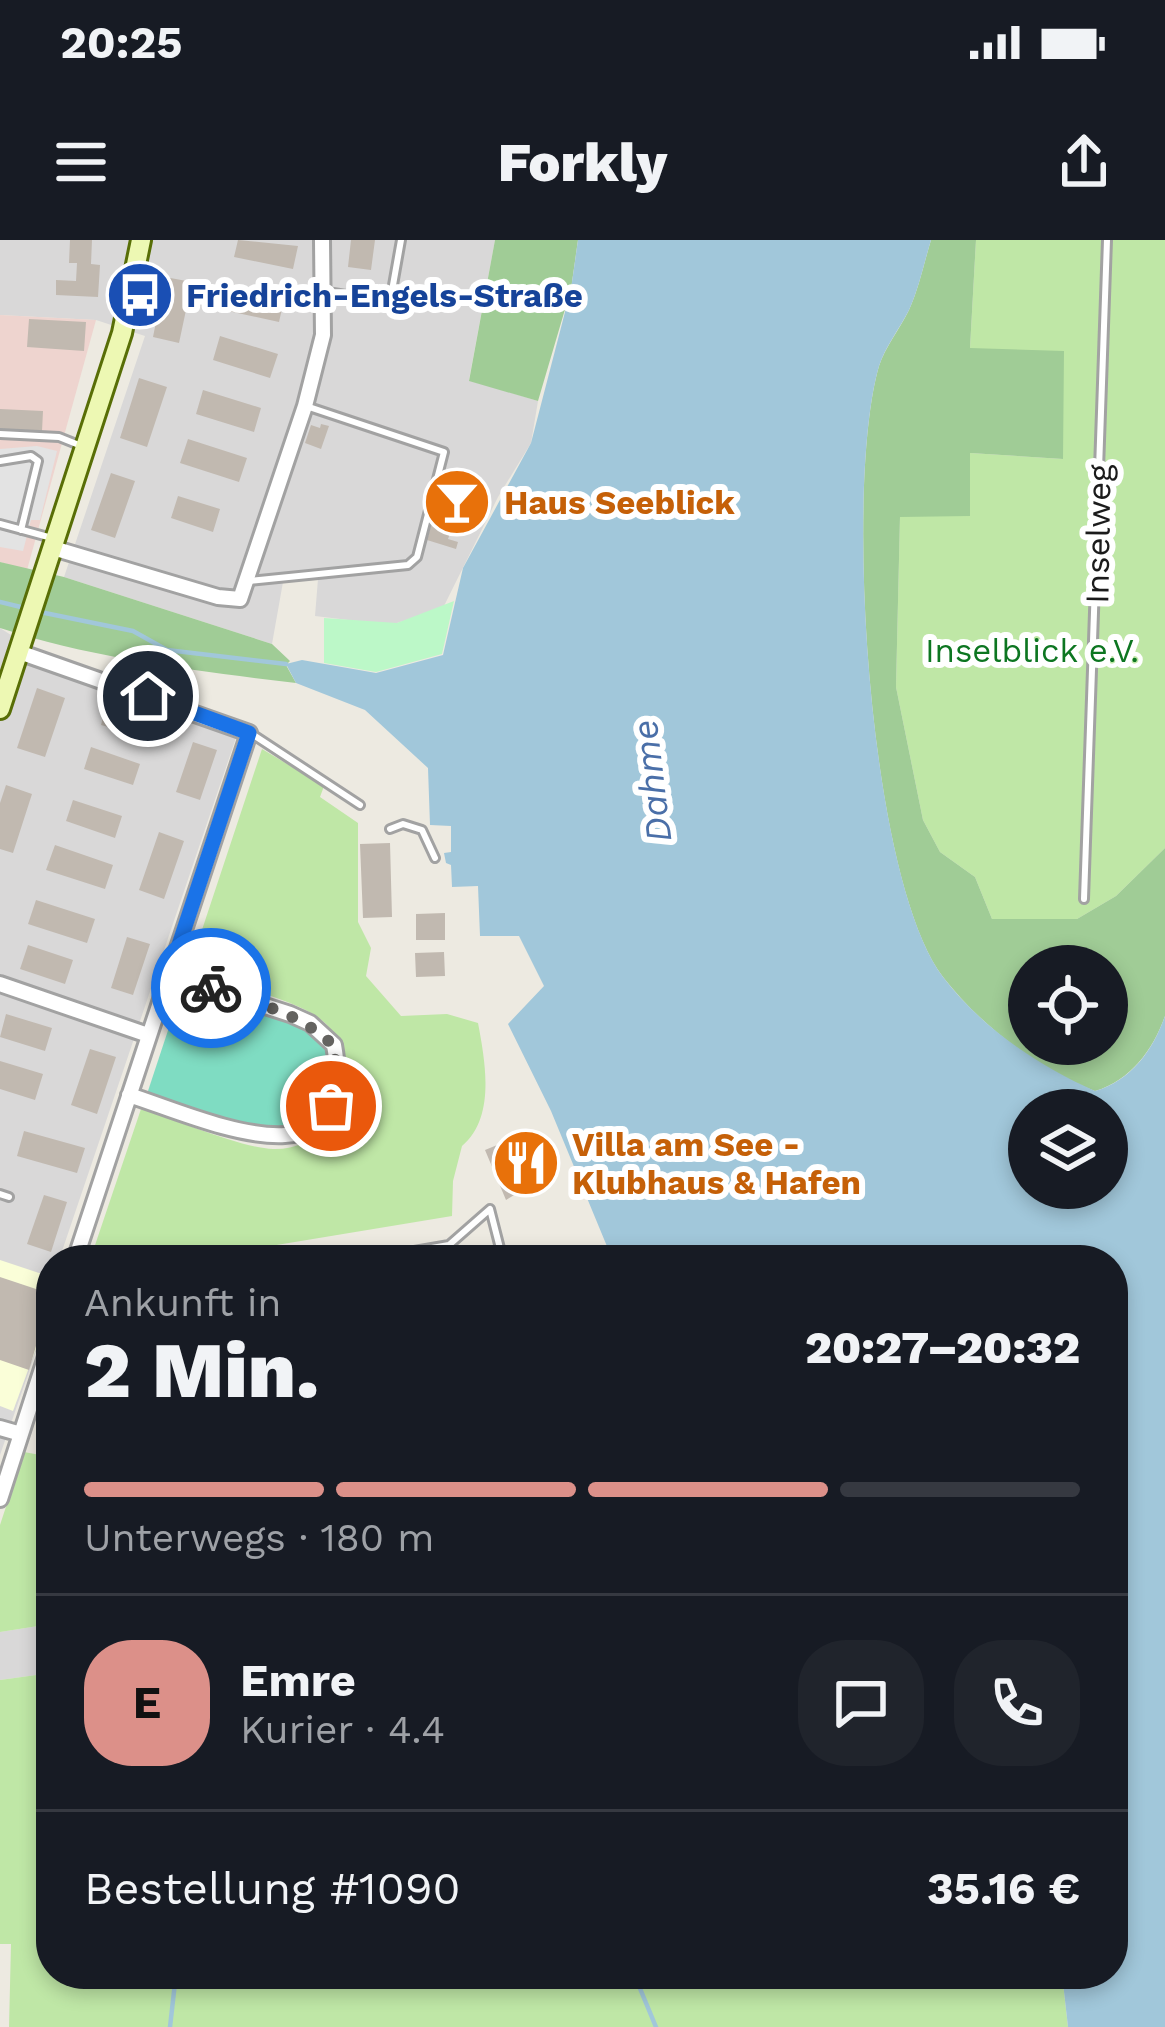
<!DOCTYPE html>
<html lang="de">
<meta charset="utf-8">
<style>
:root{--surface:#171b24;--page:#20242c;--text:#f1f3f6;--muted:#9ea1a6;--line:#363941;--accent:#dc9089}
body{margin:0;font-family:"Work Sans",sans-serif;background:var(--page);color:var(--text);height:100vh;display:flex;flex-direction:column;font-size:45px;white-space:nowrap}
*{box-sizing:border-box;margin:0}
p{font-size:39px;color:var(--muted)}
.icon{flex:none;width:66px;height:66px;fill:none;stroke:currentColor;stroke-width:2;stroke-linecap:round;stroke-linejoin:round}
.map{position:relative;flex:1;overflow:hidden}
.details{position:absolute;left:36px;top:1005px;width:1092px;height:744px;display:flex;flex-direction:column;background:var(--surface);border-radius:48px;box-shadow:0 6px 18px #0003}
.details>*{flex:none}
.controls{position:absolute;left:1008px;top:705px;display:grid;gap:24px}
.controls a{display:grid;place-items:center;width:120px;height:120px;border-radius:50%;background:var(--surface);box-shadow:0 6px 18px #0003;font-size:60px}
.pin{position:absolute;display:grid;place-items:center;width:102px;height:102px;color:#fff;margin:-51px;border:6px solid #fff;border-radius:50%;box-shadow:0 3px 12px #0007}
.courier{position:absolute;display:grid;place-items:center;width:120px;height:120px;margin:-60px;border:9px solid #1a73e8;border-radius:50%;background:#fff;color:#222;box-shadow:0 3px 15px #0007}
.overview em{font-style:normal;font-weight:800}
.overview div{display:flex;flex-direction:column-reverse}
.overview{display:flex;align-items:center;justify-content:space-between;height:204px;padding:0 48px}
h1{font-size:78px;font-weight:800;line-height:90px}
.bar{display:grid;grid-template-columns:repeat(4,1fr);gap:18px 12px;align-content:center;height:144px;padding:0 48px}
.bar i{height:15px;border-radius:9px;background:var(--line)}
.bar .selected{background:var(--accent)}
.bar p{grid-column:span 4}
.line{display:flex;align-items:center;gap:30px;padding:0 48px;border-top:3px solid var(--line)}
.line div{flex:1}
.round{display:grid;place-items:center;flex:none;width:126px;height:126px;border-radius:48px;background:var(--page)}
.status{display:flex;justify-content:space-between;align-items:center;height:84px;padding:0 60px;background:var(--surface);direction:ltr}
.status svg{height:33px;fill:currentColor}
header{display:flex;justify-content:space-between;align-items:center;height:156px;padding:0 48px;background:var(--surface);font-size:54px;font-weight:800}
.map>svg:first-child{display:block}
.residential{fill:#d9d8d8}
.commercial{fill:#eed4cf}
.education{fill:#fafed8}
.grass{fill:#bfe7a6}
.forest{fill:#a0cc96;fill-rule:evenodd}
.park{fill:#bcf8c8}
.pitch{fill:#7fdcc2}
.parking{fill:#e3e3e3}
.water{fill:#a1c7da;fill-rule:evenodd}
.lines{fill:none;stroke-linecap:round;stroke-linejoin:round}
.stream{stroke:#a1c7da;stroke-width:4.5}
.building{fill:#c1b9b0}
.service-casing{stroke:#a2a2a2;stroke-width:12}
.minor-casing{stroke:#a2a2a2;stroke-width:20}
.secondary-casing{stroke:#586e06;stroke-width:24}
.service{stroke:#fff;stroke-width:6}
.minor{stroke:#fff;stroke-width:14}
.secondary{stroke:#edf8b3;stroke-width:18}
.done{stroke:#646360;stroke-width:12;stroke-dasharray:0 21.6}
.route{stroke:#1a73e8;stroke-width:15}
.labels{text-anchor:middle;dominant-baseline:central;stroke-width:12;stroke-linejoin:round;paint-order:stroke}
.transit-label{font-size:33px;font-weight:bold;fill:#164399;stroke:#fff;text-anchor:start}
.food-label{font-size:33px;font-weight:bold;fill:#c56008;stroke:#fff;text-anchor:start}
.street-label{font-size:33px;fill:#1b1b1b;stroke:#fff}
.park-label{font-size:33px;fill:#0d7621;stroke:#fff}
.water-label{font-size:36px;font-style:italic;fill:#4a6fa8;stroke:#fff}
</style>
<div class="status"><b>20:25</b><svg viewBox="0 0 49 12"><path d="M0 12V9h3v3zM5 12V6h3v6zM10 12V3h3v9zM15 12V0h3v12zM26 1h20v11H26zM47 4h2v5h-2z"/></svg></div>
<header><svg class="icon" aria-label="menu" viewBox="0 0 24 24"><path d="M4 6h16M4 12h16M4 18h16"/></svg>Forkly<svg class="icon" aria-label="share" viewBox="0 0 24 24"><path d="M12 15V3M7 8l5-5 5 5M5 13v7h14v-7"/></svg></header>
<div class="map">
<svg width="1165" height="1787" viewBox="0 0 1165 1787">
<rect width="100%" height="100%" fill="#edeae1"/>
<path class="residential" d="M0 0H495L469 140 538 161 531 203 498 257 443 368 391 385 315 376 318 339 283 342 272 404 64 337 145 96 96 80 0 75Z
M0 388 39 413 241 483 59 1020H51V1068L0 1215Z
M51 1384V1433L0 1440V1392Z"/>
<path class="commercial" d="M0 75 96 80 27 330 0 322Z"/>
<path class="education" d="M0 1020 51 1037V1068L13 1171 0 1166Z"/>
<path class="grass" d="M976 0H1165V608L1116 656 1077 679H992L975 637 940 612 923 580 896 447 900 276H969L970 213 1063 219 970 108Z
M262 509 324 546 320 557 358 583V682L371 708 366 736 401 776 447 774 478 783C486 825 495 878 462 906L453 941 452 976 185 1020H90L141 869C176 879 240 908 273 909 335 911 372 828 325 783 298 758 224 744 188 732Z
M24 1212 51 1217V1384L0 1392V1285Z
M51 1433V1734H1062L1068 1787H9L11 1704H0V1440Z"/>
<path class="forest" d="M495 0H578L571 49 538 161 469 141Z
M931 0H976L970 108 1064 111 1063 219 970 213V276L900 277 896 447 923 580 940 612 975 637 992 679H1077L1116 656 1165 608V776C1153 810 1130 841 1095 851 1038 829 981 786 943 737 868 639 844 246 879 126 885 107 900 89 909 70 919 48 924 23 931 0ZM1029 726H1107V804H1029Z
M0 322 64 337 272 404 290 421 286 425 296 443C196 431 96 419 0 388Z"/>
<path class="park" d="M454 361 442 414 376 432 324 423V378L397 383Z"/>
<path class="pitch" d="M183 745 302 785 325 805 333 845 312 882 272 896 147 854Z"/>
<path class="parking" d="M37 206 57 211 40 280H31L23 311 0 307V209Z"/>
<path class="water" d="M578 0H931C924 23 919 48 909 70 900 88 885 107 879 126 844 246 868 638 943 737 981 787 1038 826 1095 851 1131 841 1153 810 1165 776V1787H1068L1062 1734H1113V1020L611 1016 551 871 508 784 544 746 519 696H480L478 646 452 647 451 625 446 623 444 613 451 612V586L430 585 428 528 365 470 296 443 286 424 302 420 376 433 443 415 463 328 531 203 571 49ZM1029 870H1107V948H1029Z"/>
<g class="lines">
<path class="stream" d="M0 362 29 369
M40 372 133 391 167 410 286 424
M634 1734 656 1787
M170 1787 176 1734"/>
</g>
<path class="building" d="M70 0H92L91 24 100 25 98 57 56 55V40L76 41 77 23H69Z
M238 0 298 6 293 29 234 17Z
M351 0H375L371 30 348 27Z
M165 37 192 42 179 103 153 97Z
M233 49 284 60 279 82 228 71Z
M29 79 86 82 84 111 27 107Z
M220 96 278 114 270 138 213 120Z
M139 138 167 147 147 207 120 198Z
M203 150 261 168 254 192 196 174Z
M0 169 43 171 42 191 0 189Z
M321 184 329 186 321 209 305 203 311 185 320 188Z
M188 199 247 218 239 242 180 223Z
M111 233 135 241 115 298 91 290Z
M452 248 465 251 448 299 458 302 456 309 427 300 441 249Z
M178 256 220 269 213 292 171 278Z
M37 448 65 458 45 517 17 508Z
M107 462 158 476 152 499 101 485Z
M193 502 217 510 200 560 176 552Z
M91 507 140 524 133 545 84 529Z
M6 545 32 554 13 613 0 609V563Z
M73 560 122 576 115 598 66 581Z
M159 592 184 601 164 659 139 650Z
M390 603 392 677 363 678 360 604Z
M55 605 113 625 105 649 46 630Z
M36 660 95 679 87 703 28 684Z
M445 673V700H416V674Z
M127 697 150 704 133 755 111 748Z
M28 705 73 720 65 744 20 729Z
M444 712 445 736 416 737 415 713Z
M6 774 52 788 45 811 0 797Z
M90 809 116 817 97 874 71 865Z
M0 821 43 834 35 860 0 849Z
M24 891 85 908 77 933 17 916Z
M514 898 530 935 525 937 529 946 506 960 485 910Z
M44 955 67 962 51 1012 27 1004Z
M0 1037 51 1054 29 1130 0 1120Z"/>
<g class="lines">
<defs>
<path id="service" d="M327 52 390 62 401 0
M0 194 59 197 79 205
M0 221 31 216 38 221 21 290
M0 284 52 298
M249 341 408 325 417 317 444 212 309 167
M252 494 360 565
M390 589 403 584 422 590 435 618
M1084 659 1107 0
M0 954 9 957
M362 1020 449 1005 490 969 503 1020"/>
<path id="minor" d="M53 308 218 357 240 359 305 166 323 95 322 0
M19 412 249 493 75 1020
M0 744 148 795
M129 855C201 878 361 955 334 805L310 783 290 774 169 735
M0 1188 21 1194
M0 1259 51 1101"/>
<path id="secondary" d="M0 469 122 93 141 0"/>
</defs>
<use href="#service" class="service-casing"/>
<use href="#minor" class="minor-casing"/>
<use href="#secondary" class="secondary-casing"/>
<use href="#service" class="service"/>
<use href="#minor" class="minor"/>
<use href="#secondary" class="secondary"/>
</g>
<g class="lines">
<path class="done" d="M211 748C256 763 299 772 334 806L337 846 331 866"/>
<path class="route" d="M148 456 249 493 169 735 211 748"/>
</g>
<defs>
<symbol id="bus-disc" viewBox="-11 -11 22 22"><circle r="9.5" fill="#1a4fb4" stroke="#fff"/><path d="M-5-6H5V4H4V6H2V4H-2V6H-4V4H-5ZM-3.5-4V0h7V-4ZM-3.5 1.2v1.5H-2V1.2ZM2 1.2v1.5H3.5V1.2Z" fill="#fff"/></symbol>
<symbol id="bar-disc" viewBox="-11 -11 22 22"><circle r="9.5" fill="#e8710a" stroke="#fff"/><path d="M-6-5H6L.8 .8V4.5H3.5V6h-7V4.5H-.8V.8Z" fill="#fff"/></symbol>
<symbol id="restaurant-disc" viewBox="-11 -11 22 22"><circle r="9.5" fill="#e8710a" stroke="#fff"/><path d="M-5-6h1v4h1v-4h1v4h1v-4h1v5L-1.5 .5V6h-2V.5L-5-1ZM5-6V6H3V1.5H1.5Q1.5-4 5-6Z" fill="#fff"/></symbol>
</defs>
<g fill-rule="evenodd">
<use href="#bus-disc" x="102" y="17" width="76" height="76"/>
<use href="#bar-disc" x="419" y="224" width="76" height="76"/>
<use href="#restaurant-disc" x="488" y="885" width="76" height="76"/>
</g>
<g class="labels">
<g class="transit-label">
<text x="186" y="55">Friedrich-Engels-Straße</text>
</g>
<g class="food-label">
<text x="504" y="262">Haus Seeblick</text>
<text x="572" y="904">Villa am See -<tspan x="572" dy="38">Klubhaus &amp; Hafen</tspan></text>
</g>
<g class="street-label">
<text transform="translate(1098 294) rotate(-89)">Inselweg</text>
</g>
<g class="park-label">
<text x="1032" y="410">Inselblick e.V.</text>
</g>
<g class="water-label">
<text transform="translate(652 541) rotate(-97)">Dahme</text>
</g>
</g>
</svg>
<div class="controls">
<a><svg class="icon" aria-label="locate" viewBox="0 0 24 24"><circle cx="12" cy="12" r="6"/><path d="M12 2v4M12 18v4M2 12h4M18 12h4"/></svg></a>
<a><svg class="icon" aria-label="layers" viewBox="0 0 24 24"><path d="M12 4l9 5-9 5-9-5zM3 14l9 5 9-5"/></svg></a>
</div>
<div class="pin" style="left:331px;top:866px;background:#ea580c"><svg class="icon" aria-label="bag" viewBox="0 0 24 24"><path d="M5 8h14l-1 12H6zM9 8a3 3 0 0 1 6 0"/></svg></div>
<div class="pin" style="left:148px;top:456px;background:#1f2937"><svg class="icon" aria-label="home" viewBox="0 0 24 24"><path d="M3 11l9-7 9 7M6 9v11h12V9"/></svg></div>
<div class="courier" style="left:211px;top:748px"><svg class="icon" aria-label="bike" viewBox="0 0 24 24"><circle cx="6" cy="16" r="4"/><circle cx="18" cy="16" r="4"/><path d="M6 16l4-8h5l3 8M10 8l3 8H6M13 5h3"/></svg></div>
<section class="details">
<div class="overview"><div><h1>2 Min.</h1><p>Ankunft in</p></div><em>20:27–20:32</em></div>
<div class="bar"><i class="selected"></i><i class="selected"></i><i class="selected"></i><i></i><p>Unterwegs · 180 m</p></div>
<div class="line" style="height:216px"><b class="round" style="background:var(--accent);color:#111">E</b><div><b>Emre</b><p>Kurier · 4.4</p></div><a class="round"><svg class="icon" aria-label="chat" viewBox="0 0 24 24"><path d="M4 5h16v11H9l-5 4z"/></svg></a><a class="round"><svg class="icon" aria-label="phone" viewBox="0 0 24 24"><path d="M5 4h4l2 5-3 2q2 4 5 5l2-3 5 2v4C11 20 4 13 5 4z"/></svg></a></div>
<div class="line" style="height:156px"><div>Bestellung #1090</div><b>35.16 €</b></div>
</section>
</div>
